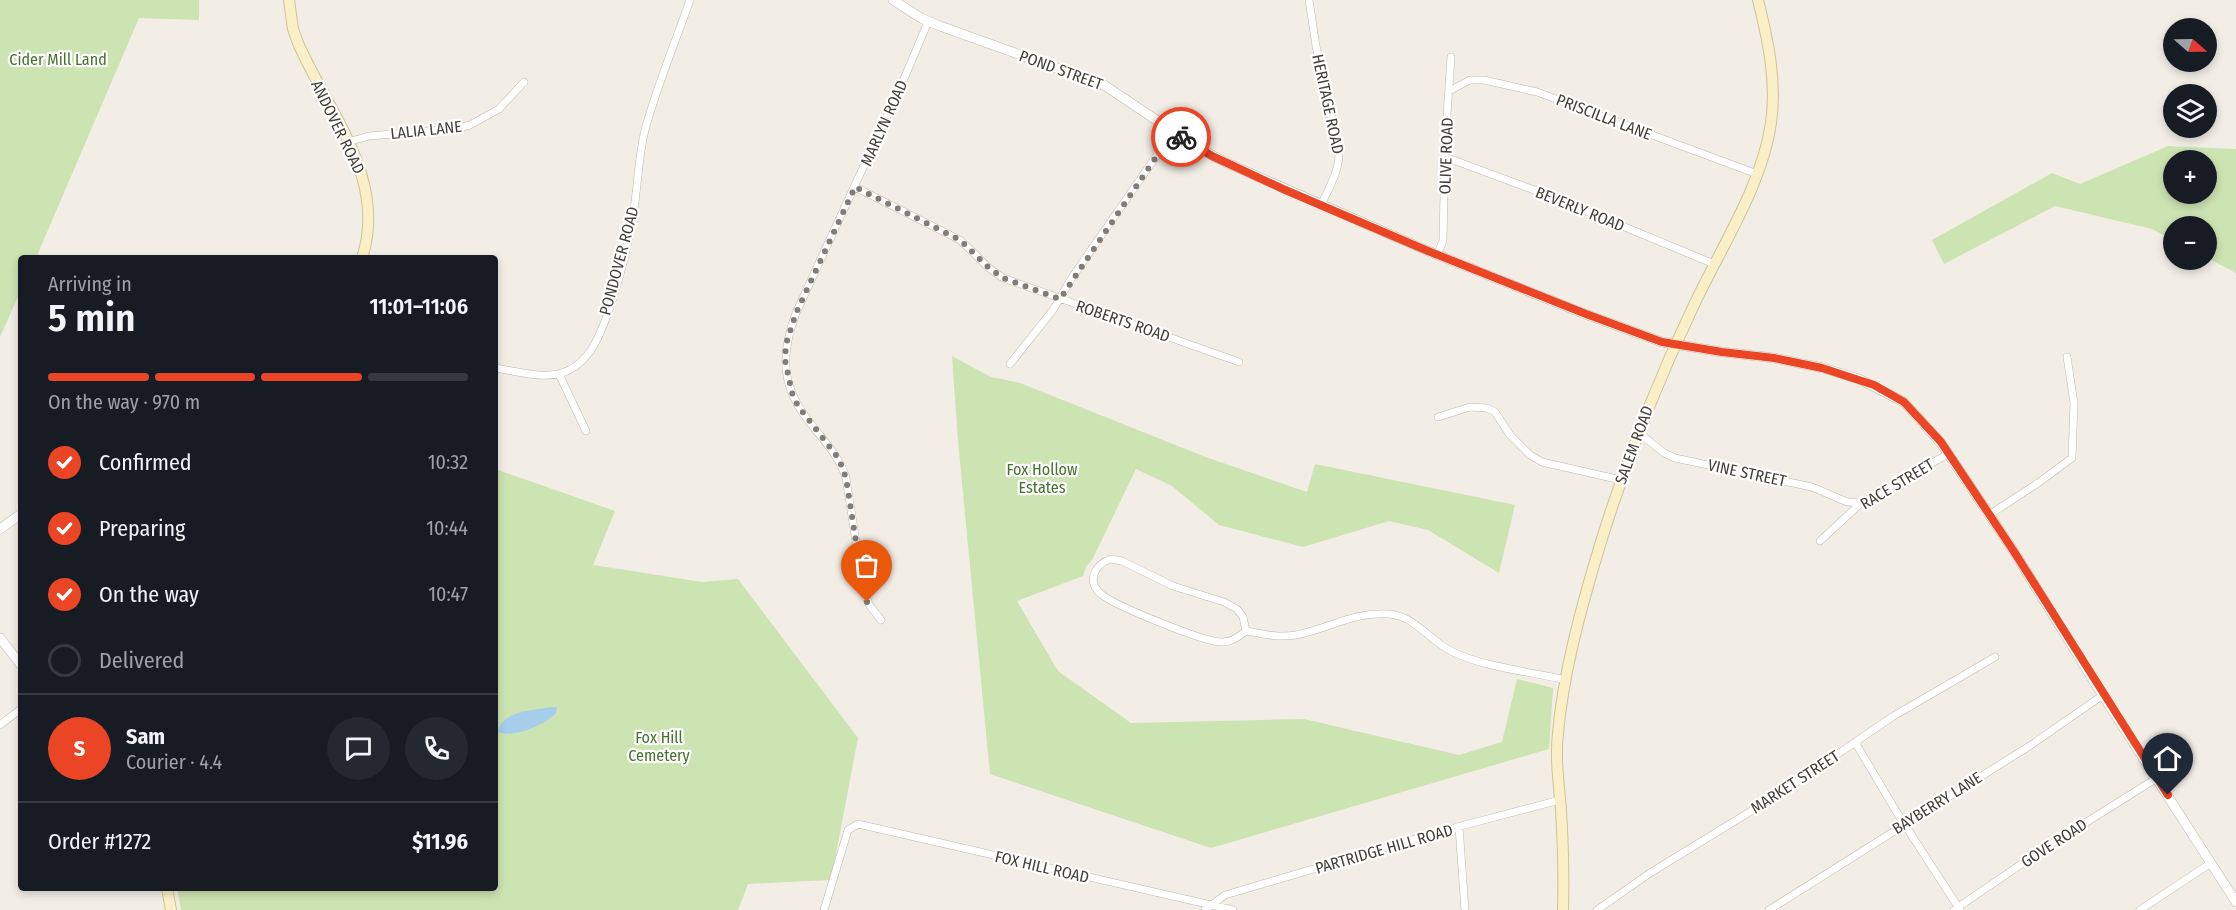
<!DOCTYPE html>
<meta charset="utf-8">
<style>
:root{--surface:#171b24;--page:#242831;--text:#f1f3f6;--muted:#9ea1a6;--line:#363941;--accent:#ea4625}
body{margin:0;font-family:"Fira Sans Condensed",sans-serif;background:var(--page);color:var(--text);height:100vh;display:flex;flex-direction:column;font-size:22px;white-space:nowrap}
*{box-sizing:border-box;margin:0}
p{font-size:20px;color:var(--muted)}
.icon{flex:none;width:33px;height:33px;fill:none;stroke:currentColor;stroke-width:2;stroke-linecap:round;stroke-linejoin:round}
.map{position:relative;flex:1;overflow:hidden}
.panel{position:absolute;left:18px;top:255px;width:480px;height:636px;display:flex;flex-direction:column;background:var(--surface);border-radius:6px;box-shadow:0 3px 9px #0003}
.panel>*{flex:none}
.needle{width:39px;rotate:110deg}
.buttons{position:absolute;left:2163px;top:18px;display:grid;gap:12px}
.buttons a{display:grid;place-items:center;width:54px;height:54px;border-radius:50%;background:var(--surface);box-shadow:0 3px 9px #0003;font-size:30px}
.pin{position:absolute;display:grid;place-items:center;width:51px;height:51px;color:#fff;margin:-62px -26px;border-radius:50% 50% 50% 0;rotate:-45deg;box-shadow:0 0 6px #0007}
.pin .icon{rotate:45deg}
.courier{position:absolute;display:grid;place-items:center;width:60px;height:60px;margin:-30px;border:4px solid #ea4625;border-radius:50%;background:#fff;color:#222;box-shadow:0 2px 8px #0007}
.overview em{font-style:normal;font-weight:600}
.overview div{display:flex;flex-direction:column-reverse}
.overview{display:flex;align-items:center;justify-content:space-between;height:102px;padding:0 30px}
h1{font-size:39px;font-weight:600;line-height:45px}
.bar{display:grid;grid-template-columns:repeat(4,1fr);gap:9px 6px;align-content:center;height:72px;padding:0 30px}
.bar i{height:8px;border-radius:4px;background:var(--line)}
.bar .active{background:var(--accent)}
.bar p{grid-column:span 4}
.line{display:flex;align-items:center;gap:15px;padding:0 30px;border-top:2px solid var(--line)}
.line div{flex:1}
.round{display:grid;place-items:center;flex:none;width:63px;height:63px;border-radius:32px;background:var(--page)}
ol{padding:0 30px;list-style:none}
li{display:flex;align-items:center;gap:18px;height:66px}
li p{margin-inline-start:auto}
li .icon{padding:6px;border-radius:50%;background:var(--accent);color:#fff;stroke-width:4}
li:last-child{color:var(--muted)}
li i{width:33px;height:33px;border:3px solid var(--line);border-radius:50%}
.map>svg:first-child{display:block}
.green{fill:#cce3b2;fill-rule:evenodd}
.water{fill:#a6cdea}
.lines{fill:none;stroke-linecap:round;stroke-linejoin:round}
.minor-casing{stroke:#bfb9ac;stroke-width:8}
.tertiary-casing{stroke:#bfb9ac;stroke-width:10}
.secondary-casing{stroke:#cec298;stroke-width:12}
.minor{stroke:#fff;stroke-width:7}
.tertiary{stroke:#fff;stroke-width:9}
.secondary{stroke:#faefc7;stroke-width:10}
.done{stroke:#817c74;stroke-width:6;stroke-dasharray:0 10.8}
.route{stroke:#ea4625;stroke-width:8}
.labels{text-anchor:middle;dominant-baseline:central;stroke-width:4.5;stroke-linejoin:round;paint-order:stroke}
.park-label{font-size:16px;fill:#46712e;stroke:#fff}
.street-label{font-size:16px;fill:#443f36;stroke:#fff}
</style>
<div class="map">
<svg width="2236" height="910" viewBox="0 0 2236 910">
<rect width="100%" height="100%" fill="#f2eee6"/>
<path class="green" d="M0 0H199V20L139 18 36 258H21V290L0 337Z
M2168 146 2236 149V273L2207 258 2206 226H2174L2173 240 2152 229 2055 206 1944 264 1932 240 2052 173 2080 184ZM2174 160H2206V194H2174Z
M952 356 991 377 1020 383 1203 456 1307 492 1315 464 1515 505 1499 573 1428 530 1389 521 1303 547 1219 525 1172 486 1136 469 1092 560 1086 567 1083 576 1017 601 1058 671 1131 723 1304 719 1459 755 1502 742 1517 679 1553 688 1549 749 1211 848 990 774 958 441Z
M495 469 615 511 593 565 702 582 738 579 858 738 831 880 748 884 738 910H181L177 888H495Z"/>
<path class="water" d="M552 707H557L556 713C546 724 513 739 498 732 500 711 536 710 552 707Z"/>
<g class="lines">
<defs>
<path id="minor" d="M1309 0 1316 46 1339 151C1340 170 1329 188 1321 205
M1449 91 1470 80H1484L1537 92 1757 174
M348 142 369 136 454 129 470 125 499 109 524 82
M1445 157 1550 196 1714 264
M855 187 960 240 989 268 1003 278 1239 362
M1437 255 1443 241 1445 144 1451 57
M1010 364 1053 310 1071 279 1173 132
M495 368C517 371 550 382 571 369 579 365 586 357 591 350 609 323 628 249 633 215 638 187 638 158 645 130 657 86 675 43 690 0
M559 374 586 431
M1438 417 1470 407 1487 408 1495 412 1510 435 1530 455 1542 462 1621 480
M1638 432 1664 453 1675 458 1812 487 1847 502 1861 503
M1989 515 2038 483 2072 458 2074 403 2067 357
M1820 541 1861 503 1948 454
M1111 559 1122 561 1173 586 1224 602 1237 609 1243 617 1246 631C1238 637 1232 642 1222 642 1206 643 1113 605 1101 594 1086 581 1095 564 1111 559Z
M881 620 870 606 864 593 846 478C839 456 825 442 811 424 781 387 780 356 796 313L903 81 928 22
M1246 631C1263 634 1278 638 1296 635 1328 629 1355 611 1389 614 1415 616 1429 640 1451 651 1482 667 1532 672 1566 680
M0 725 21 709
M1855 742 1896 811 1960 910
M1459 827 1465 910
M824 910 848 830 858 824 1233 910
M1205 910 1225 895 1442 831 1560 800
M1597 910 1650 873 1779 794 1892 717 1995 657
M1769 910 2031 745 2103 695
M1954 910 2042 850 2157 778
M2140 910 2211 863"/>
<path id="tertiary" d="M893 0 921 18 940 26 1104 85 1198 148 1227 163 1428 251 1585 314 1662 342 1722 352 1774 358 1823 368 1859 379 1904 402 1941 443 2013 550 2098 688 2236 902
M0 529 21 514
M0 638 21 665"/>
<path id="secondary" d="M289 0 293 29 298 43C328 112 388 179 362 258
M167 888 171 910
M1563 910C1564 877 1563 843 1561 810 1559 784 1555 759 1558 733 1563 677 1578 620 1594 565 1620 476 1653 391 1693 307 1720 249 1762 186 1771 123 1777 82 1768 40 1758 0"/>
</defs>
<use href="#minor" class="minor-casing"/>
<use href="#tertiary" class="tertiary-casing"/>
<use href="#secondary" class="secondary-casing"/>
<use href="#minor" class="minor"/>
<use href="#tertiary" class="tertiary"/>
<use href="#secondary" class="secondary"/>
</g>
<g class="lines">
<path class="done" d="M867 602 864 593 846 478 839 459 798 406 792 393 785 360 786 344 796 313 855 187 960 240 989 268 1003 278 1060 299 1173 132 1181 137"/>
<path class="route" d="M1181 137 1212 156 1283 189 1428 251 1586 314 1662 342 1722 352 1774 358 1822 368 1874 385 1904 402 1941 442 2013 550 2168 795"/>
</g>
<g class="labels">
<g class="park-label">
<text x="58" y="59">Cider Mill Land</text>
<text x="1042" y="469">Fox Hollow<tspan x="1042" dy="18">Estates</tspan></text>
<text x="659" y="737">Fox Hill<tspan x="659" dy="18">Cemetery</tspan></text>
</g>
<g class="street-label">
<text transform="translate(1061 70) rotate(20)">POND STREET</text>
<text transform="translate(1328 104) rotate(78)">HERITAGE ROAD</text>
<text transform="translate(1604 117) rotate(21)">PRISCILLA LANE</text>
<text transform="translate(884 123) rotate(-66)">MARLYN ROAD</text>
<text transform="translate(338 127) rotate(64)">ANDOVER ROAD</text>
<text transform="translate(426 130) rotate(-6)">LALIA LANE</text>
<text transform="translate(1446 156) rotate(-88)">OLIVE ROAD</text>
<text transform="translate(1580 209) rotate(22)">BEVERLY ROAD</text>
<text transform="translate(619 261) rotate(-75)">PONDOVER ROAD</text>
<text transform="translate(1123 321) rotate(19)">ROBERTS ROAD</text>
<text transform="translate(1634 445) rotate(-70)">SALEM ROAD</text>
<text transform="translate(1747 473) rotate(12)">VINE STREET</text>
<text transform="translate(1897 484) rotate(-31)">RACE STREET</text>
<text transform="translate(1795 782) rotate(-33)">MARKET STREET</text>
<text transform="translate(1937 803) rotate(-32)">BAYBERRY LANE</text>
<text transform="translate(2054 843) rotate(-33)">GOVE ROAD</text>
<text transform="translate(1384 849) rotate(-16)">PARTRIDGE HILL ROAD</text>
<text transform="translate(1042 867) rotate(13)">FOX HILL ROAD</text>
</g>
</g>
</svg>
<div class="buttons">
<a><svg class="needle" viewBox="-14 -14 28 28"><path d="M0-13l5 13h-10z" fill="#e53935"/><path d="M0 13l5-13h-10z" fill="#9ea1a6"/></svg></a>
<a><svg class="icon" aria-label="layers" viewBox="0 0 24 24"><path d="M12 4l9 5-9 5-9-5zM3 14l9 5 9-5"/></svg></a>
<a>+</a>
<a>−</a>
</div>
<div class="pin" style="left:867px;top:602px;background:#ea580c"><svg class="icon" aria-label="bag" viewBox="0 0 24 24"><path d="M5 8h14l-1 12H6zM9 8a3 3 0 0 1 6 0"/></svg></div>
<div class="pin" style="left:2168px;top:795px;background:#1f2937"><svg class="icon" aria-label="home" viewBox="0 0 24 24"><path d="M3 11l9-7 9 7M6 9v11h12V9"/></svg></div>
<div class="courier" style="left:1181px;top:137px"><svg class="icon" aria-label="bike" viewBox="0 0 24 24"><circle cx="6" cy="16" r="4"/><circle cx="18" cy="16" r="4"/><path d="M6 16l4-8h5l3 8M10 8l3 8H6M13 5h3"/></svg></div>
<section class="panel">
<div class="overview"><div><h1>5 min</h1><p>Arriving in</p></div><em>11:01–11:06</em></div>
<div class="bar"><i class="active"></i><i class="active"></i><i class="active"></i><i></i><p>On the way · 970 m</p></div>
<ol>
<li><svg class="icon" aria-label="check" viewBox="0 0 24 24"><path d="M5 12l5 5 9-10"/></svg>Confirmed<p>10:32</p></li>
<li><svg class="icon" aria-label="check" viewBox="0 0 24 24"><path d="M5 12l5 5 9-10"/></svg>Preparing<p>10:44</p></li>
<li><svg class="icon" aria-label="check" viewBox="0 0 24 24"><path d="M5 12l5 5 9-10"/></svg>On the way<p>10:47</p></li>
<li><i></i>Delivered</li>
</ol>
<div class="line" style="height:108px"><b class="round" style="background:var(--accent);color:#fff">S</b><div><b>Sam</b><p>Courier · 4.4</p></div><a class="round"><svg class="icon" aria-label="chat" viewBox="0 0 24 24"><path d="M4 5h16v11H9l-5 4z"/></svg></a><a class="round"><svg class="icon" aria-label="phone" viewBox="0 0 24 24"><path d="M5 4h4l2 5-3 2q2 4 5 5l2-3 5 2v4C11 20 4 13 5 4z"/></svg></a></div>
<div class="line" style="height:78px"><div>Order #1272</div><b>$11.96</b></div>
</section>
</div>
